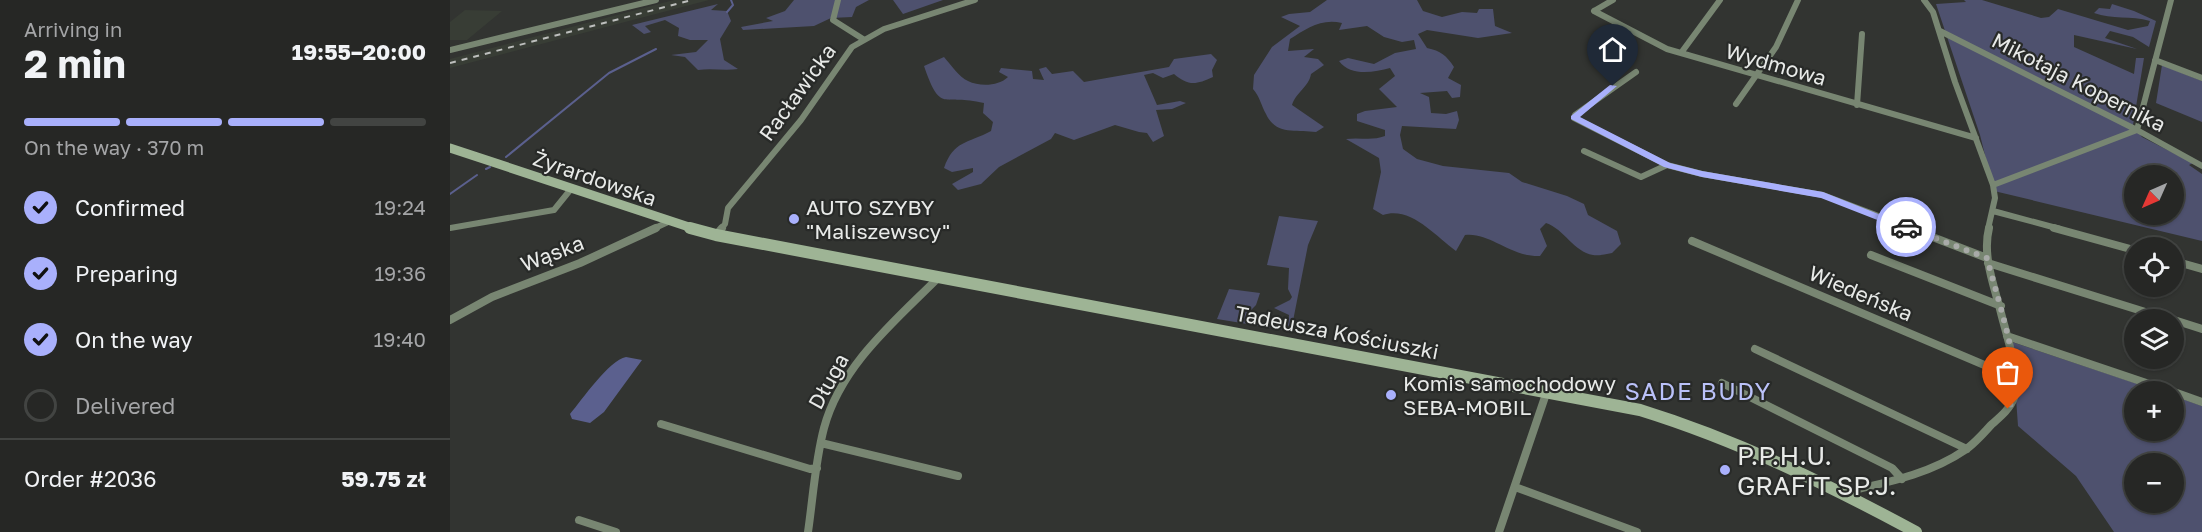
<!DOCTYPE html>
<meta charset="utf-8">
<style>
:root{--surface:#262725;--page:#2e2f2d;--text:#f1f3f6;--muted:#a4a5a7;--line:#424442;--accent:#a9b0fc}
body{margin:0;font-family:"Golos Text",sans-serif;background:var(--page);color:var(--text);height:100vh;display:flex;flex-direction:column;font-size:22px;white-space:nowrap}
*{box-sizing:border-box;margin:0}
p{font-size:20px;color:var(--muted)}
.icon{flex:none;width:33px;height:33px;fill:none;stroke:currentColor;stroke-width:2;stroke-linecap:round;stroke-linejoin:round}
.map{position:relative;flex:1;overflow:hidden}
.details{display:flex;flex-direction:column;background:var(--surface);width:450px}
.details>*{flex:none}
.needle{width:39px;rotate:225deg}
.buttons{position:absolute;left:1674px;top:165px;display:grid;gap:12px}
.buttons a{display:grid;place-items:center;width:60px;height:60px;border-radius:50%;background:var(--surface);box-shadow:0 2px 4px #0004,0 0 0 2px var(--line);font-size:30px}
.pin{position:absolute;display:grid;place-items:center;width:51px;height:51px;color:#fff;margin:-62px -26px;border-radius:50% 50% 50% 0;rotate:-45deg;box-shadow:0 0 6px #0007}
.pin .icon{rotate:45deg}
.courier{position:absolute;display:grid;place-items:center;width:60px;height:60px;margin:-30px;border:4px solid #a9b0fc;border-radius:50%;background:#fff;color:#222;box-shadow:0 2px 8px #0007}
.summary em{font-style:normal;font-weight:700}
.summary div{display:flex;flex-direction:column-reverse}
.summary{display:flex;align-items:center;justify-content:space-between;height:102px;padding:0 24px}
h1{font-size:39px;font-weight:700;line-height:45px}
.bar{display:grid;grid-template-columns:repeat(4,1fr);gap:9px 6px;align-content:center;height:72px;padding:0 24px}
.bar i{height:8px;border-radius:4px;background:var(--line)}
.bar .active{background:var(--accent)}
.bar p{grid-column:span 4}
.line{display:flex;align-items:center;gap:15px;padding:0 24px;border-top:2px solid var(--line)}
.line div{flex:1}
ol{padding:0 24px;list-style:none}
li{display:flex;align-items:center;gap:18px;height:66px}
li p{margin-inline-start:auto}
li .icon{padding:6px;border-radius:50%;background:var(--accent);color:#111;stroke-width:4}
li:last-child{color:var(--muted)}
li i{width:33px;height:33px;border:3px solid var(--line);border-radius:50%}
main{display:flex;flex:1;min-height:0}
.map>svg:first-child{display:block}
.built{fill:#383d35}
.green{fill:#4e516e;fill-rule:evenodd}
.water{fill:#5b608e}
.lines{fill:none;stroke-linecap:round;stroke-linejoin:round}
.stream{stroke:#5b608e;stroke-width:2}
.minor-far1{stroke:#788672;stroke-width:6}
.minor{stroke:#788672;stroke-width:8}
.secondary-far1{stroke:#9eb495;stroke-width:9}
.secondary{stroke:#9eb495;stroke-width:12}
.rail{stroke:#bdbfbd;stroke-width:2;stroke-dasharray:6 6;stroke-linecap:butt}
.route{fill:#a9b0fc}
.done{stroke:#a8aaa8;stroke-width:6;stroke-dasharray:0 10.8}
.poi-dot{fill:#a9b0fc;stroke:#282a28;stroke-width:2}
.labels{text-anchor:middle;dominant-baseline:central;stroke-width:4.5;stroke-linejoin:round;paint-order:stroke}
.street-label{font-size:21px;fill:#e8eae8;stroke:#282a28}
.poi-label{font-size:21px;fill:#e8eae8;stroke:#282a28;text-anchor:start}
.quarter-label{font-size:24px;letter-spacing:1.5px;fill:#bac1f9;stroke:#282a28}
.near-poi-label{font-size:26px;fill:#e8eae8;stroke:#282a28;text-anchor:start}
</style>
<main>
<section class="details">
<div class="summary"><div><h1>2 min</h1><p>Arriving in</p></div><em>19:55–20:00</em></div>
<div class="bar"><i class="active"></i><i class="active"></i><i class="active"></i><i></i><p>On the way · 370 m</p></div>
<ol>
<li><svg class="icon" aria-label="check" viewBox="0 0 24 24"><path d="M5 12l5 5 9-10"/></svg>Confirmed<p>19:24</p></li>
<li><svg class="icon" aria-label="check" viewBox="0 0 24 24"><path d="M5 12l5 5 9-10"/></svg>Preparing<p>19:36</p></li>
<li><svg class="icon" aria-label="check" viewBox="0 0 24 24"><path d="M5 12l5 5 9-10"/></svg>On the way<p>19:40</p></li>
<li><i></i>Delivered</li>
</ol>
<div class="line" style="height:78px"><div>Order #2036</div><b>59.75 zł</b></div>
</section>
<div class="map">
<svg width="1752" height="532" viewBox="0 0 1752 532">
<rect width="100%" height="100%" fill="#323431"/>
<path class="built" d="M224 0H259L0 68V59Z
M15 10 52 11 17 40H0V22Z"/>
<path class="green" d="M344 0H419L406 7 402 17 381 18 364 26 293 30 291 27 323 21 316 18 335 11Z
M443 0H493L453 14Z
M877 0H967L973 11 992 17 1012 12 1027 13 1029 9H1043L1045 26 1062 33 1028 38 977 30 968 34 977 48C991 51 996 55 1004 67L998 78 1011 85 1010 97 1002 98 997 91 970 93 979 97 981 113 996 114 1007 111 1009 120 1006 129 952 126 950 135 953 149 967 159 993 166 1059 173 1072 182 1117 196 1134 204 1138 215 1167 231 1171 244 1162 253C1156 254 1149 256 1143 255 1124 252 1114 229 1096 223L1090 229 1097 246 1090 256C1060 257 1040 232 1015 235L1006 251C985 236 961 206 933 215L923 209 931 172 929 158 896 139C910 137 922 141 935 136V130L907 121V114L915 111 947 107 929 89 945 76 940 68C924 72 901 77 889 61L898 58 924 64 945 53 966 49 964 40 952 42 934 37 917 26 889 30 892 23C871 18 856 29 840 39L838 51 864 49 854 57 868 59 874 65 861 74C859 87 846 92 842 105L874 127 866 132C847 129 826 136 816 114 811 105 810 97 803 89L804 75 822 47 850 26 831 17 839 14 860 12Z
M1514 0H1532L1591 18 1599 17 1608 9 1678 30 1698 26 1700 21C1681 15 1662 20 1644 13L1649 8 1660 9 1662 4 1684 11 1706 21 1699 47 1683 37 1660 31 1655 38 1687 49 1624 35V47L1684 74 1686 58H1694L1683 125 1692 137 1743 163 1739 165 1752 174V241L1544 191 1530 135 1486 4 1516 2ZM1684 176H1724V214H1684Z
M268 4 261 10 277 11 281 21 270 39 274 60 288 69C274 71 262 68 248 70L235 57 221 55 246 52 258 40H240L228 36 229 28 215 20 195 26 201 32 194 34 182 25Z
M761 54 767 60 762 70 763 77C746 85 738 86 724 74L713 78 703 73 694 75 707 105 730 101 736 103 722 109 706 110 714 136 703 142 697 133 689 132 665 125 624 140 605 133 601 139 549 167 531 184 508 190 502 184 523 172V168L502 172 494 168C504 140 517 144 541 131L543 122 533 113 534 103C492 93 491 115 474 66L494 57C501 65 509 77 518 81 530 87 549 86 558 77L549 72 551 68 582 71 583 79 594 80 589 69 596 67 602 74 623 71 634 82 719 67 724 59Z
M1712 65 1752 81V122L1706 103Z
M829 216 868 221 858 245 841 331 767 319 779 289 810 293 806 305 795 316 802 321 840 329 838 325 839 315 824 308 840 300 842 297 838 289 839 268 817 265Z
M1562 342 1709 391 1684 392V430H1724V396L1752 406V532H1664L1626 476 1568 426ZM1684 464H1724V502H1684Z"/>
<path class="water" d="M176 357 192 360 154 412 140 423 122 419 120 414C132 400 159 360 176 357Z"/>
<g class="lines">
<path class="stream" d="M277 12 283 5 281 0
M56 157 159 73 206 49
M36 169 40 167
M0 194 27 175"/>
<path class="minor-far1" d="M388 0 383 20 413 39
M1474 0 1483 12 1505 82 1543 185 1545 198 1538 229
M1144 11 1217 49 1526 138
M1144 11 1163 0
M1490 31 1687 130 1752 166
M0 50 206 0
M1231 53 1270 0
M1705 60 1752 78
M1186 72 1125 115 1124 118 1217 165 1252 174 1373 195 1463 229
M1286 104 1326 47 1348 0
M1407 105 1412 34
M1134 151 1191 177 1217 165
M1543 185 1687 130 1721 0
M1543 211 1610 229
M0 228 104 210 121 189
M203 229 218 222
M271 229 275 224 278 208 351 120 402 47 434 29 525 0"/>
<path class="minor" d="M1459 228 1537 258
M1604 228 1684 250
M266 235 272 228
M1242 241 1565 378
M1421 255 1551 306
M1724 261 1752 269
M1538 263 1721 320
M0 320 42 297 130 263 206 228
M1724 320 1752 329
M1557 336 1723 392
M1305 349 1517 449
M1272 383 1442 468 1452 479
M1724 392 1752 402
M211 424 360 469 367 468
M371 443 508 476
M1065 487 1187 532
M1403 498 1408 489C1444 481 1483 472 1515 450 1524 444 1533 434 1541 425 1550 417 1560 409 1564 398 1571 378 1556 333 1551 313 1544 285 1532 256 1539 228
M129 520 166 532
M358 532C363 498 365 462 374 428 391 365 445 321 489 277
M1049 532 1097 391"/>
<path class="secondary-far1" d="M0 148 245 229"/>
<path class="secondary" d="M240 228 266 235 1190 410C1287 440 1377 484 1466 532"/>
<path class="rail" d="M0 63 242 0"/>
</g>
<path class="route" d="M1160 85 1167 86 1130 117 1220 163 1252 171 1373 192 1461 227 1453 230 1371 198 1252 177 1214 167 1121 119V116Z"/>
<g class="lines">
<path class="done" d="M1456 227 1537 258C1544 287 1572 371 1564 397 1563 401 1560 405 1558 409"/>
</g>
<g class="poi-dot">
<circle cx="344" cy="219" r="6"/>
<circle cx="941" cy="395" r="6"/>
<circle cx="1275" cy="470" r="6"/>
</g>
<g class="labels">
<g class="street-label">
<text transform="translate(1326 64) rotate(16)">Wydmowa</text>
<text transform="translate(1629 82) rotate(27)">Mikołaja Kopernika</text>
<text transform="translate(347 92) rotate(-54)">Racławicka</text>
<text transform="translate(145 178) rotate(19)">Żyrardowska</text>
<text transform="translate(102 253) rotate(-21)">Wąska</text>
<text transform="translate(1411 293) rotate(23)">Wiedeńska</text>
<text transform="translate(887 332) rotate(11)">Tadeusza Kościuszki</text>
<text transform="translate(378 381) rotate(-61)">Długa</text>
</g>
<g class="poi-label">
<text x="356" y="207">AUTO SZYBY<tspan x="356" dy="24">"Maliszewscy"</tspan></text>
<text x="953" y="383">Komis samochodowy<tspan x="953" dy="24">SEBA-MOBIL</tspan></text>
</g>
<g class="quarter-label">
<text x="1248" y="390">SADE BUDY</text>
</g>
<g class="near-poi-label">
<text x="1287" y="455">P.P.H.U.<tspan x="1287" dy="30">GRAFIT SP.J.</tspan></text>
</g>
</g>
</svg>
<div class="buttons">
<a><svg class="needle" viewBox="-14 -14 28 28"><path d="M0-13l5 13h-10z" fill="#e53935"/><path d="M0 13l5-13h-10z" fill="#a4a5a7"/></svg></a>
<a><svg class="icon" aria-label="locate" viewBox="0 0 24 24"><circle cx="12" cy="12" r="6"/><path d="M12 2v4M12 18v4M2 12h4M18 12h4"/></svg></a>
<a><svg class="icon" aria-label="layers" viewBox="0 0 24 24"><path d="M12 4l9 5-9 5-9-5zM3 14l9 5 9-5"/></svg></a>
<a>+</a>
<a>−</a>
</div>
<div class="pin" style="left:1558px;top:409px;background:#ea580c"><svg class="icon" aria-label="bag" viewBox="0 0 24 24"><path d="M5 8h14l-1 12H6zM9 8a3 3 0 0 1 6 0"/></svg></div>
<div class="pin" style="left:1163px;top:86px;background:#1f2937"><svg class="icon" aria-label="home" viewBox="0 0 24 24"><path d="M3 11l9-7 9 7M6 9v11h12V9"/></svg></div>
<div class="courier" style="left:1456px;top:227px"><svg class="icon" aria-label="car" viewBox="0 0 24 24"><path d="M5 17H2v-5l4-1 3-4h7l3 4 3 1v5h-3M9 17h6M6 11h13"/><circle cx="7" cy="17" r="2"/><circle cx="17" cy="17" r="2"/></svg></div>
</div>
</main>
